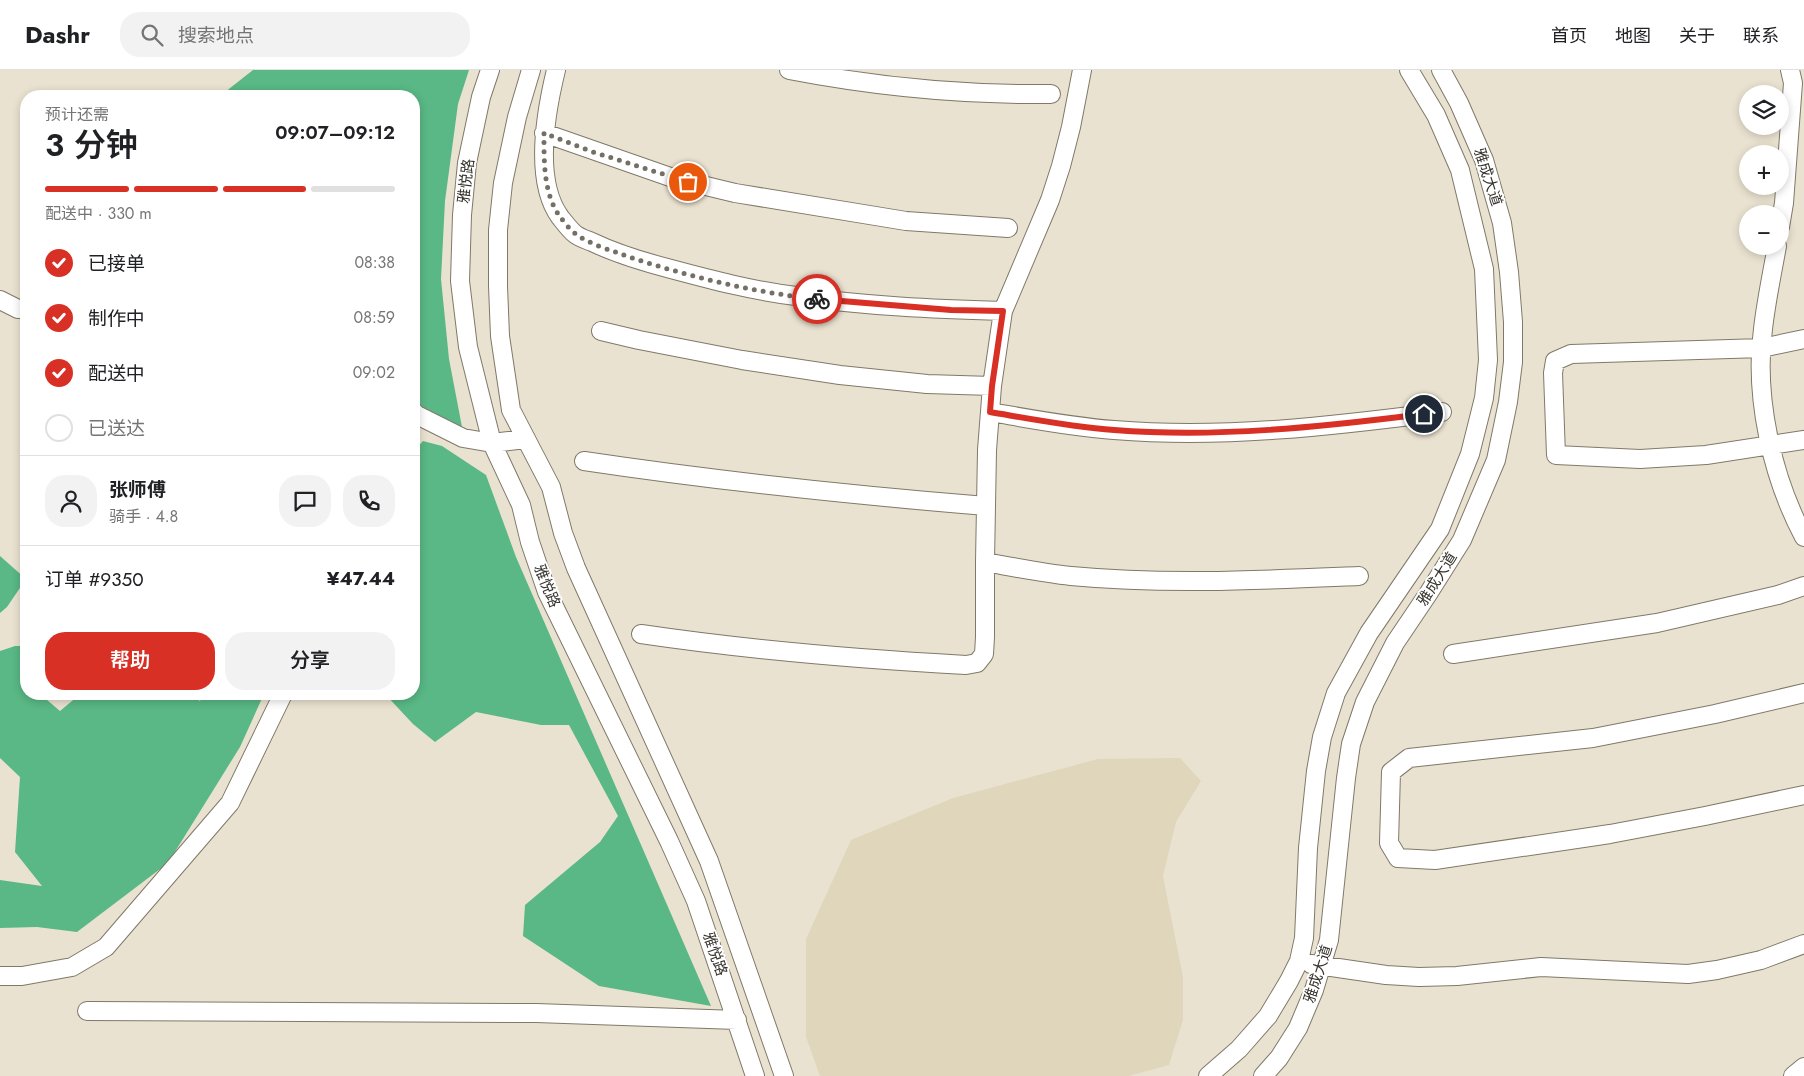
<!DOCTYPE html>
<html lang="zh">
<meta charset="utf-8">
<style>
:root{--surface:#fff;--page:#f2f2f2;--text:#202124;--muted:#757577;--line:#e0e0e0;--accent:#d93025}
body{margin:0;font-family:Jost,"Noto Sans SC",sans-serif;background:var(--page);color:var(--text);height:100vh;display:flex;flex-direction:column;font-size:19px;white-space:nowrap}
*{box-sizing:border-box;margin:0}
p{font-size:16px;color:var(--muted)}
.icon{flex:none;width:28px;height:28px;fill:none;stroke:currentColor;stroke-width:2;stroke-linecap:round;stroke-linejoin:round}
.map{position:relative;flex:1;overflow:hidden}
.side{position:absolute;left:20px;top:20px;width:400px;height:610px;display:flex;flex-direction:column;background:var(--surface);border-radius:20px;box-shadow:0 2px 8px #0003}
.side>*{flex:none}
.fabs{position:absolute;left:1739px;top:15px;display:grid;gap:10px}
.fabs a{display:grid;place-items:center;width:50px;height:50px;border-radius:50%;background:var(--surface);box-shadow:0 2px 8px #0003;font-size:25px}
.pin{position:absolute;display:grid;place-items:center;width:42px;height:42px;color:#fff;margin:-21px;border:2px solid #fff;border-radius:50%;box-shadow:0 1px 5px #0007}
.courier{position:absolute;display:grid;place-items:center;width:50px;height:50px;margin:-25px;border:4px solid #d93025;border-radius:50%;background:#fff;color:#222;box-shadow:0 1px 6px #0007}
.summary em{font-style:normal;font-weight:600}
.summary div{display:flex;flex-direction:column-reverse}
.summary{display:flex;align-items:center;justify-content:space-between;height:85px;padding:0 25px}
h1{font-size:32px;font-weight:600;line-height:38px}
.bar{display:grid;grid-template-columns:repeat(4,1fr);gap:8px 5px;align-content:center;height:60px;padding:0 25px}
.bar i{height:6px;border-radius:4px;background:var(--line)}
.bar .active{background:var(--accent)}
.bar p{grid-column:span 4}
.line{display:flex;align-items:center;gap:12px;padding:0 25px;border-top:1px solid var(--line)}
.line div{flex:1}
.round{display:grid;place-items:center;flex:none;width:52px;height:52px;border-radius:20px;background:var(--page)}
ol{padding:0 25px;list-style:none}
li{display:flex;align-items:center;gap:15px;height:55px}
li p{margin-inline-start:auto}
li .icon{padding:5px;border-radius:50%;background:var(--accent);color:#fff;stroke-width:4}
li:last-child{color:var(--muted)}
li i{width:28px;height:28px;border:2px solid var(--line);border-radius:50%}
.action{display:flex;gap:10px;margin-top:auto;padding:10px 25px}
.action a{flex:1;height:58px;border-radius:20px;background:var(--accent);color:#fff;font-size:20px;font-weight:600;line-height:58px;text-align:center}
.action a+a{background:var(--page);color:var(--text)}
header{display:flex;align-items:center;gap:30px;box-sizing:border-box;height:70px;padding:0 25px;background:var(--surface);border-bottom:1px solid var(--line)}
header strong{font-size:24px}
nav{display:flex;gap:28px;margin-inline-start:auto;font-size:18px}
.search{width:350px;height:45px;background:var(--page);display:flex;align-items:center;gap:12px;box-sizing:border-box;padding:0 18px;border-radius:20px;color:var(--muted);font-size:19px}
.map>svg:first-child{display:block}
.built{fill:#e0d6bc}
.forest{fill:#59b885}
.lines{fill:none;stroke-linecap:round;stroke-linejoin:round}
.minor-casing{stroke:#807969;stroke-width:20}
.minor{stroke:#fff;stroke-width:18}
.done{stroke:#757065;stroke-width:5;stroke-dasharray:0 9}
.route{stroke:#d93025;stroke-width:6}
.labels{text-anchor:middle;dominant-baseline:central;stroke-width:4;stroke-linejoin:round;paint-order:stroke}
.street-label{font-size:15px;fill:#36332c;stroke:#fff}
</style>
<header>
<strong>Dashr</strong>
<div class="search"><svg class="icon" aria-label="search" viewBox="0 0 24 24"><circle cx="10" cy="10" r="6"/><path d="M15 15l6 6"/></svg>搜索地点</div>
<nav><a>首页</a><a>地图</a><a>关于</a><a>联系</a></nav>
</header>
<div class="map">
<svg width="1804" height="1006" viewBox="0 0 1804 1006">
<rect width="100%" height="100%" fill="#eae2d0"/>
<path class="built" d="M1180 688 1201 711 1176 752 1163 806 1183 907V950L1169 995 1129 1006H820L806 967V869L851 770 953 728 1098 689Z"/>
<path class="forest" d="M253 0H469L458 34 445 131 441 209 449 289 462 357 418 335 414 331V26H220Z
M423 371 442 376 486 405 516 487 711 936 599 916 523 866 525 835 600 772 618 746 569 655H541L476 642 435 672 413 654 385 624H414V381Z
M0 486 26 509 7 537 0 543Z
M15 576H26V624H40L60 641 78 626 99 624H190L200 631 203 624H264L240 677 168 793 77 862 37 857 0 858V810L42 816 15 782 20 707 0 688V581Z"/>
<g class="lines">
<defs>
<path id="minor" d="M490 0 481 27 467 93 462 145 460 211 468 277 492 373 521 435 530 472 547 522 669 771 696 831 755 1006
M531 0 517 47 503 113 498 160V216L500 266 511 340 551 417 563 463 576 498 709 791 784 1006
M556 0C546 41 533 110 560 147 564 152 570 160 575 164 580 168 587 170 592 172 617 184 644 192 671 199 712 210 754 221 796 226 865 236 934 239 1003 241
M789 0C877 17 961 25 1051 24
M544 63 673 108 735 123 906 151 1008 158
M1780 157 1784 133 1793 13 1790 0
M1777 176C1772 204 1766 232 1763 259 1754 327 1772 407 1804 467
M0 230 18 239H26
M601 261 639 270 742 290 840 305 927 314 992 316
M1804 269 1762 278 1571 284 1555 291 1553 303 1556 385 1640 389 1706 385 1804 370
M414 342 417 345 463 368 492 373 525 369
M990 342C1031 349 1072 357 1114 360 1224 369 1333 356 1442 342
M584 391C718 411 851 425 986 436
M985 492C1013 497 1042 503 1071 506 1167 515 1263 510 1359 506
M641 564C749 580 857 589 966 595L977 593 984 584 985 567V492L987 380 992 316 1003 241 1050 130 1061 96 1071 57 1082 0
M1453 584 1657 553 1778 525 1804 516
M1804 623 1715 644 1593 668 1409 688 1391 702 1389 773 1398 788 1435 790 1610 764 1705 746 1804 725
M1311 894 1386 905 1419 907 1457 906 1541 897 1688 904 1717 900 1761 890 1804 874
M0 906H22L72 897 106 877 230 733 283 624
M87 941 536 943 737 950
M1208 1006 1239 979 1268 946 1289 911 1299 891 1304 868 1308 778 1316 701 1322 667 1336 623 1369 563 1440 459 1470 384 1484 328 1488 290 1484 199 1460 100 1436 45 1409 0
M1263 1006 1279 988 1298 958 1314 920 1329 870 1346 708 1351 674 1365 632 1395 573 1428 524 1462 470 1496 390 1508 332 1513 292V252L1509 202 1502 153 1484 90 1459 33 1441 0
M1793 1006 1804 997"/>
</defs>
<use href="#minor" class="minor-casing"/>
<use href="#minor" class="minor"/>
</g>
<g class="lines">
<path class="done" d="M688 112 593 82 544 63C544 90 543 125 561 148 565 153 570 160 576 164 588 173 604 178 618 183 681 205 750 222 817 229"/>
<path class="route" d="M817 229 951 240 1003 241 992 316 990 342C1031 349 1072 357 1114 360 1218 368 1321 357 1424 344"/>
</g>
<g class="labels">
<g class="street-label">
<text transform="translate(1488 107) rotate(72)">雅成大道</text>
<text transform="translate(466 111) rotate(-83)">雅悦路</text>
<text transform="translate(1437 509) rotate(-58)">雅成大道</text>
<text transform="translate(547 516) rotate(68)">雅悦路</text>
<text transform="translate(715 884) rotate(71)">雅悦路</text>
<text transform="translate(1318 904) rotate(-72)">雅成大道</text>
</g>
</g>
</svg>
<div class="fabs">
<a><svg class="icon" aria-label="layers" viewBox="0 0 24 24"><path d="M12 4l9 5-9 5-9-5zM3 14l9 5 9-5"/></svg></a>
<a>+</a>
<a>−</a>
</div>
<div class="pin" style="left:688px;top:112px;background:#ea580c"><svg class="icon" aria-label="bag" viewBox="0 0 24 24"><path d="M5 8h14l-1 12H6zM9 8a3 3 0 0 1 6 0"/></svg></div>
<div class="pin" style="left:1424px;top:344px;background:#1f2937"><svg class="icon" aria-label="home" viewBox="0 0 24 24"><path d="M3 11l9-7 9 7M6 9v11h12V9"/></svg></div>
<div class="courier" style="left:817px;top:229px"><svg class="icon" aria-label="bike" viewBox="0 0 24 24"><circle cx="6" cy="16" r="4"/><circle cx="18" cy="16" r="4"/><path d="M6 16l4-8h5l3 8M10 8l3 8H6M13 5h3"/></svg></div>
<section class="side">
<div class="summary"><div><h1>3 分钟</h1><p>预计还需</p></div><em>09:07–09:12</em></div>
<div class="bar"><i class="active"></i><i class="active"></i><i class="active"></i><i></i><p>配送中 · 330 m</p></div>
<ol>
<li><svg class="icon" aria-label="check" viewBox="0 0 24 24"><path d="M5 12l5 5 9-10"/></svg>已接单<p>08:38</p></li>
<li><svg class="icon" aria-label="check" viewBox="0 0 24 24"><path d="M5 12l5 5 9-10"/></svg>制作中<p>08:59</p></li>
<li><svg class="icon" aria-label="check" viewBox="0 0 24 24"><path d="M5 12l5 5 9-10"/></svg>配送中<p>09:02</p></li>
<li><i></i>已送达</li>
</ol>
<div class="line" style="height:90px"><a class="round"><svg class="icon" aria-label="person" viewBox="0 0 24 24"><circle cx="12" cy="8" r="4"/><path d="M4 21q1-7 8-7t8 7"/></svg></a><div><b>张师傅</b><p>骑手 · 4.8</p></div><a class="round"><svg class="icon" aria-label="chat" viewBox="0 0 24 24"><path d="M4 5h16v11H9l-5 4z"/></svg></a><a class="round"><svg class="icon" aria-label="phone" viewBox="0 0 24 24"><path d="M5 4h4l2 5-3 2q2 4 5 5l2-3 5 2v4C11 20 4 13 5 4z"/></svg></a></div>
<div class="line" style="height:65px"><div>订单 #9350</div><b>¥47.44</b></div>
<div class="action"><a>帮助</a><a>分享</a></div>
</section>
</div>
